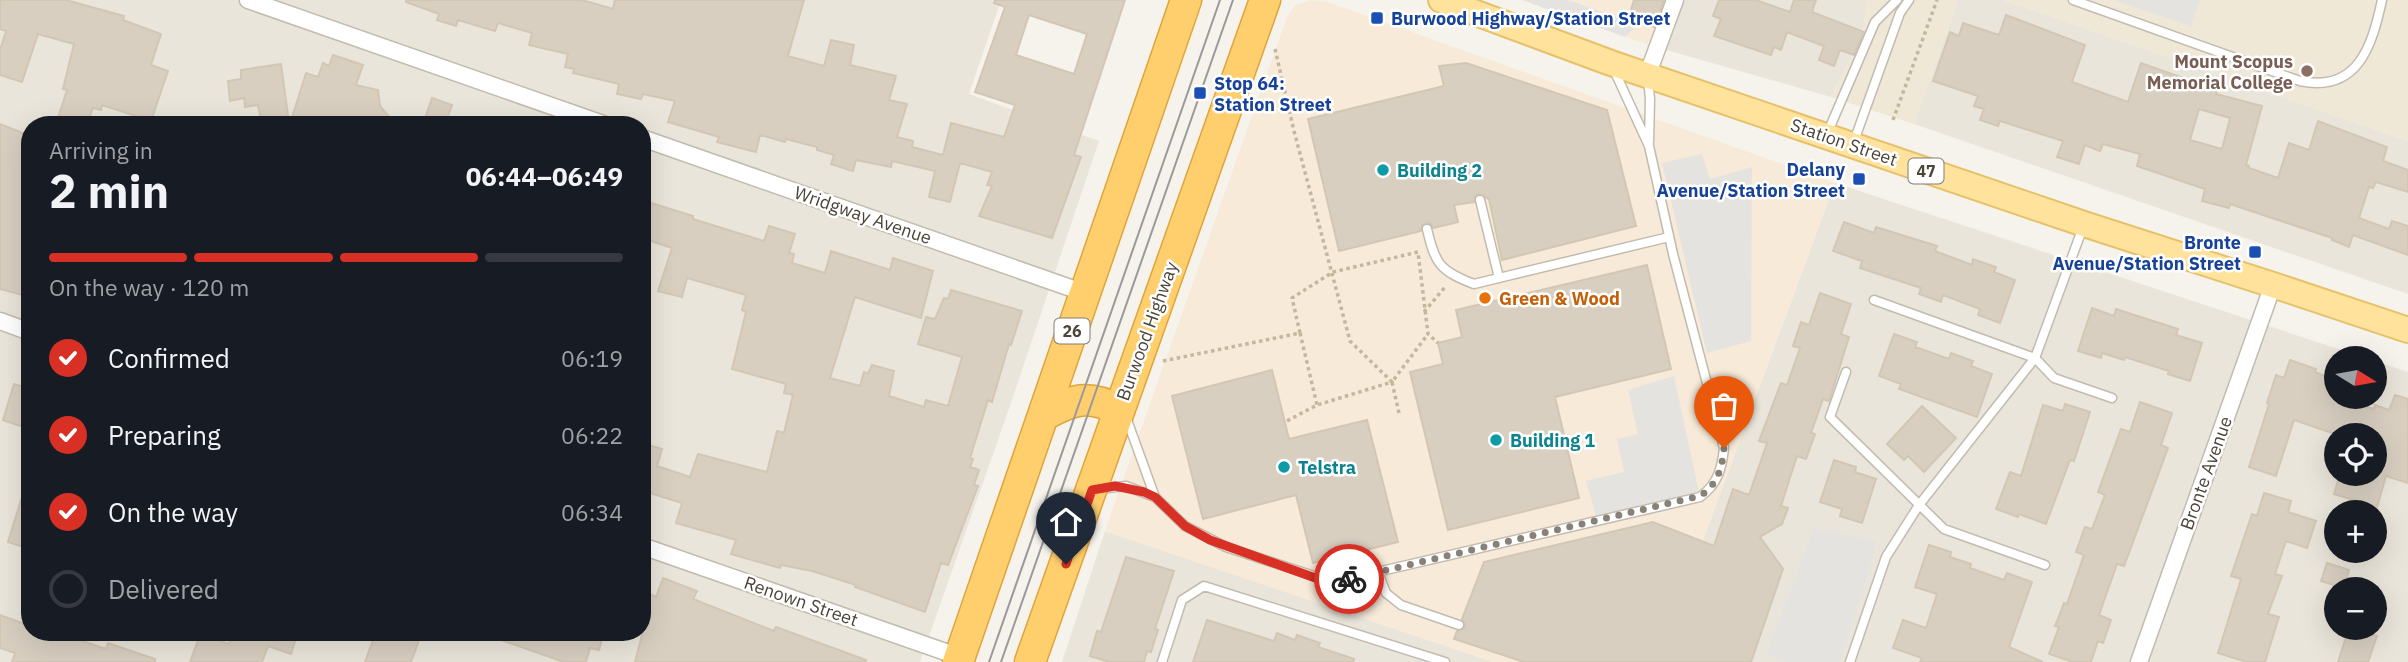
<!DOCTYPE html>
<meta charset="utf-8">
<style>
:root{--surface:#171b24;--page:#20242c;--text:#f1f3f6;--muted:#9ea1a6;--line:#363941;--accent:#d93025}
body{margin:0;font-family:"IBM Plex Sans",sans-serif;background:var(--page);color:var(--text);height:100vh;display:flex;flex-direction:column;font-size:26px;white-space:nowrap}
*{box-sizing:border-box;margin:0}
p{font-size:23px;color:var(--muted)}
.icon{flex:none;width:38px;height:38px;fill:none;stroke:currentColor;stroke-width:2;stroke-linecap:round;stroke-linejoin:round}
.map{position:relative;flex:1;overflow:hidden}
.drawer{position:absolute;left:21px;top:116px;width:630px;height:525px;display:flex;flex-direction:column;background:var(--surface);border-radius:28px;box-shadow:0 7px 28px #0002}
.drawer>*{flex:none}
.needle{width:46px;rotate:101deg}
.tools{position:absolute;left:2324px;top:346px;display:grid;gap:14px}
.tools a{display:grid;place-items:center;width:63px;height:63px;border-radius:50%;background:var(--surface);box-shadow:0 7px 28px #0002;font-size:35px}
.pin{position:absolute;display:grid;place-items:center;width:60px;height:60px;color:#fff;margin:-72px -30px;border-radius:50% 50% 50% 0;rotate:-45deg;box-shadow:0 0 7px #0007}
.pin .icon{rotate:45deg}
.courier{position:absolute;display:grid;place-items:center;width:70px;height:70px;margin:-35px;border:5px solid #d93025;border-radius:50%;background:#fff;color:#222;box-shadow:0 2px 9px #0007}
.summary em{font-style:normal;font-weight:700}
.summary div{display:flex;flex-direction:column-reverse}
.summary{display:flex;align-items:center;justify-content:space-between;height:119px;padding:0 28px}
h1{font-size:46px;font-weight:700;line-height:52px}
.bar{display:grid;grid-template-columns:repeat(4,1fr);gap:10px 7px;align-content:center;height:84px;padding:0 28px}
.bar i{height:9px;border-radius:5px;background:var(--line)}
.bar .selected{background:var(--accent)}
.bar p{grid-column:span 4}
ol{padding:0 28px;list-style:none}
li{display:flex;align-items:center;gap:21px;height:77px}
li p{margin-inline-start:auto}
li .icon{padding:7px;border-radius:50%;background:var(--accent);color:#fff;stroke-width:4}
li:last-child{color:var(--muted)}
li i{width:38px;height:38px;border:4px solid var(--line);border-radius:50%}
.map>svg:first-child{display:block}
.residential{fill:#eae5da;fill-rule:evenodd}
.commercial{fill:#f7ead8}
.education{fill:#efe8d6}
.parking{fill:#e5e3e0}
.building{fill:#d8cfc1;stroke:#d3c7b4;stroke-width:2;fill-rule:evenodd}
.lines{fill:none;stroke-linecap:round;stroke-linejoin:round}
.lane-casing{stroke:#c2bbae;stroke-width:11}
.street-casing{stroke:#c2bbae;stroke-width:19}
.primary-casing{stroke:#e6c16a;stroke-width:28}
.highway-casing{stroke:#e0a43c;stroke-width:33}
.path{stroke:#c4b79f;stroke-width:3.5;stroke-dasharray:3.5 3.5;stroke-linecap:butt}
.lane{stroke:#fff;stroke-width:8}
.street{stroke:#fff;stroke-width:16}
.primary{stroke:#ffe39c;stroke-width:24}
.highway{stroke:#ffcf6e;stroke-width:30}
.tram{stroke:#9a9a9a;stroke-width:2}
.done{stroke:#878178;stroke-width:7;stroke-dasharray:0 12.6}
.route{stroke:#d93025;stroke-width:9}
.transit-dot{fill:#1a4fb4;stroke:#fff;stroke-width:2.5}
.education-dot{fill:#8d6e63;stroke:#fff;stroke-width:2.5}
.culture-dot{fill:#0f9aa8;stroke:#fff;stroke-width:2.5}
.food-dot{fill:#e8710a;stroke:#fff;stroke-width:2.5}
.labels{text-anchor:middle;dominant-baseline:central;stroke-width:5;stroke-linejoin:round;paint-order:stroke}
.shield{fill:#fff;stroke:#817c74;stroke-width:2}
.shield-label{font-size:16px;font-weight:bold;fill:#4b4439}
.transit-label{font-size:18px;font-weight:bold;fill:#164399;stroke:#fff;text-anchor:start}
.education-label{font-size:18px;font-weight:bold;fill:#785e54;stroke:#fff;text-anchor:end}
.street-label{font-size:18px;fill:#4b4439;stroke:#fff}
.culture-label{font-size:18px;font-weight:bold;fill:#0d838f;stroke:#fff;text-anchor:start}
.food-label{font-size:18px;font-weight:bold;fill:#c56008;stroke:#fff;text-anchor:start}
</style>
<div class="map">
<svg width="2408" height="662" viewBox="0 0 2408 662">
<rect width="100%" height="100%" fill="#f6f3ec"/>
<path class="residential" d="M0 0H1001L969 94 1099 141 1012 400 920 662H0ZM30 124H642V632H30Z
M1665 0H1867L1863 33 1831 97 1649 45Z
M1958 0H2004L2408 141V294L1914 124Z
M1835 183 2369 359H2336V397H2375V361L2408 372V662H1658ZM2336 436H2375V474H2336ZM2336 513H2375V551H2336ZM2336 590H2375V628H2336Z
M1105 531 1493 662H1062Z"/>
<path class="commercial" d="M1312 0 1328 2 1835 183 1658 662H1493L1105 531 1287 17 1295 5Z
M1522 0H1665L1649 45Z"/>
<path class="education" d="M1867 0H1958L1914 124 1831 97 1863 33Z
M2004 0H2408V141Z"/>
<path class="parking" d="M1522 0H1568L1638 24 1625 37Z
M2114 0H2200L2191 26Z
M1702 154 1710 179 1752 167 1751 341 1707 353 1662 163Z
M1674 376 1700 497 1597 520 1586 481 1624 472 1617 439 1638 434 1628 390Z
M1814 529 1876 541 1870 569 1839 662H1784V659L1766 655Z"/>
<path class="building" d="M0 0H66L124 16 123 20 161 34 151 65 168 71 151 121 102 105 101 110 93 108 87 124H56L67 90 63 89 74 44 38 34 22 82 0 75V50L6 31 0 29Z
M406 0H582L613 9 615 0H804L788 56 824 66 831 40 854 45 850 65 896 76 889 100 907 104 897 137 913 141 912 147 943 155 951 123 1004 137 1015 105 975 92 1005 7 994 3 995 0H1125L1074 155 1081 157 1052 238 979 216 992 186 987 185 992 172 960 163 950 202 929 197 935 171 892 161 891 167 856 160 853 171 831 164 834 155 817 150V147L786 139 785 142 760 135 756 152 717 142 719 137 668 122 675 101 643 94 641 99 617 94 619 84 573 73 574 69 565 67 568 54 529 45 532 33 498 23 495 31 458 20 456 26 437 20 439 14 406 2ZM1029 15 1087 34 1074 74 1016 55Z
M1634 0H1664L1654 27 1629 17Z
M1719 0H1756L1790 12 1794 0H1816L1812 12 1864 32 1854 55 1840 50 1834 66 1819 60 1824 46 1787 32 1781 50 1774 47 1771 55 1714 36 1721 19 1713 16Z
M2006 15 2085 45 2072 82 2128 102 2141 63 2183 78 2218 87 2216 94 2262 106 2246 165 2249 166V168L2278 178 2289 143 2309 150 2318 121 2387 147 2383 161 2408 170V192L2376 182 2373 188 2369 187 2359 218 2389 229 2392 221 2408 226V255L2353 235 2349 247 2332 240V238L2230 204 2229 208 2202 201 2205 189 2137 166 2140 154 2103 144 2100 151 2085 145 2079 164 2057 157 2063 141 2000 121 1998 126 1980 120 1984 109 1974 106 1978 96 1933 81 1950 32 1959 36 1963 23 1999 35ZM2199 109 2230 118 2222 149 2190 140Z
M333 55 363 65 356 85 378 90 380 106 395 124H290L306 73 318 77 323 63 329 66Z
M1466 63 1607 110 1636 226 1502 260 1489 199 1479 194 1475 196 1474 202 1454 205 1458 222 1433 228 1431 224 1426 223 1422 225 1421 231 1339 251 1308 119 1444 86 1439 66Z
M281 64 288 116 261 120 258 105 245 107 244 98 230 101 228 81 241 79V70Z
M432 98 452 105 445 124H423Z
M0 124 30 136V297L0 289Z
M651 203 693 216V219L764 241 769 226 795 234 789 253 794 254 792 263 825 273 831 251 890 270 893 258 933 271 921 318 855 297 830 378 860 386 864 372 868 374 872 365 894 371 889 396 924 407 926 400 948 406 962 357 918 344 926 317 935 319 944 298 948 299 951 290 1022 311 1011 345 1009 344 992 402 988 400 970 458 973 459 970 467 979 470 974 485 978 486 948 565 941 563 925 612 855 587 856 585 812 571 781 565 780 568 731 554 736 540 676 523 682 503 650 493 647 502 642 501V443L662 449 657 466 690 477 698 454 767 472 777 431 784 433 793 395 784 393 786 384 732 369 746 312 742 310 746 295 687 278 682 297 658 291 672 248 642 238Z
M1844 222 1874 233 1876 227 1937 246 1935 251 1972 265 1973 259 1996 267 1994 272 2015 280 2000 323 1978 315 1980 309 1943 295 1941 302 1919 294 1921 288 1860 268 1862 261 1833 251Z
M1647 265 1671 369 1555 397 1579 498 1448 530 1410 372 1443 364 1438 343 1462 337 1456 310Z
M1820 293 1851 304 1841 334 1849 337 1829 401 1823 399 1811 433 1815 434 1806 459 1797 456 1781 506 1788 508 1782 524 1760 537 1783 569 1751 662H1524L1454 639 1457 631 1465 628V623L1462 619 1484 562 1653 522 1714 546 1733 489 1749 495 1767 443 1759 441 1781 383 1787 385 1800 348 1793 346 1801 322 1809 325Z
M2092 308 2114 316 2116 309 2178 329 2176 335 2202 343 2190 381 2168 374 2169 371 2125 357 2124 360 2102 353 2101 358 2078 351Z
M1894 334 1917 342 1915 347 1949 359 1951 353 1973 361 1971 366 1992 374 1977 417 1899 389 1901 384 1879 376Z
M2290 360 2316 369 2315 372 2336 380 2332 395 2336 397 2374 409 2375 405 2389 410 2395 395 2408 399V483L2386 476 2377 507 2334 494 2340 474H2381L2375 472V436H2341L2294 420 2276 476 2249 467 2269 404 2267 403 2276 375 2284 378Z
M1272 370 1289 439 1367 420 1398 542 1313 563 1296 495 1203 519 1172 396Z
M14 384 30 389V429L3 420Z
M2140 402 2172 413 2161 445 2168 448 2124 566 2117 564 2099 615 2111 620 2103 643 2098 641 2091 662H2073L2049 654 2059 627 2055 626 2064 603 2067 604 2084 555 2076 552 2085 527 2092 529 2105 495 2098 492 2121 429 2130 432Z
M2065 404 2090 412 2074 461 2070 460 2046 524 2019 514 2018 517 1996 509 2010 472 2021 476 2043 405 2063 411Z
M1922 406 1956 438 1924 472 1908 456 1904 460 1887 444Z
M1834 460 1856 467 1855 472 1876 479 1862 523 1840 516 1842 509 1820 502Z
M26 484 30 485V549L8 542Z
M2264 493 2291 501 2288 512 2316 521 2307 548 2286 541 2275 574 2282 576 2268 614 2279 617 2265 662H2247L2218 653 2241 579 2231 576 2252 514 2257 516Z
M1929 545 1951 552 1950 557 1971 564 1970 568 2004 580 2007 573 2032 582 2009 647 2043 662H1920L1922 658 1893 648 1903 620 1926 628 1937 594 1915 587Z
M1126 557 1174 571 1155 629 1158 630 1151 652 1147 651 1144 662H1109L1090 656 1097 631 1101 632Z
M2327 563 2349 570 2344 588 2321 581Z
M663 578 697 591 693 599 774 631 776 627 866 660V662H635L642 635V614L650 594 656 597Z
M0 615 30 626V632H56L106 649 108 643 155 659V662H12L15 653 0 648Z
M1207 620 1274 641 1277 633 1295 640 1297 635 1320 643 1318 647 1354 659 1353 662H1193Z
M2349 628H2356L2377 636 2368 662H2338Z
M234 632H298L291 654 268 646 262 662H190L200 635 229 644Z
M376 632H422L411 662H365Z
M485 632H604L599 650 590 648 586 662H564L484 634Z"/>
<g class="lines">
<defs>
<path id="lane" d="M2073 0 2300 81C2358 93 2372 46 2382 0
M1648 79 1650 99 1649 142
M1827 134 1875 22 1897 0
M1853 144 1900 13 1909 0
M1480 200 1499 278
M1427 229C1435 264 1440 271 1474 284L1669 237
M1874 300 2035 358 2054 378 2112 398
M1846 372 1830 417 1944 529 2045 565
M1126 417 1155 497 1185 526 1226 547 1329 581 1347 579 1700 497C1718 484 1722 468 1724 448L1673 254 1649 146 1614 70
M1098 489 1126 486 1155 497
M1378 572 1386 593 1401 605 1459 625
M1162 662 1182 600 1204 586 1445 662
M1850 662 1886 557 1919 505 2035 358 2083 227"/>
<path id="street" d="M248 0 603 124
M1647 76 1675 0
M642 138 1085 293
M0 321 30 332
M642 546 960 657
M2139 662 2273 285"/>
<path id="primary" d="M1441 0 1611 63 2084 224 2273 285 2408 330"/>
<path id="highway" d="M1044 415C1073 399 1088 394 1119 410
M958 662 1186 0
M1030 662 1265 0"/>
</defs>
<use href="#lane" class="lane-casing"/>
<use href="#street" class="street-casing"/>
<use href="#primary" class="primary-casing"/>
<use href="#highway" class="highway-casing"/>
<path class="path" d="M1275 49 1294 131 1350 341 1392 382 1317 405 1285 422
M1893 120 1937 0
M1424 312 1445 287
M1300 333 1317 405
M1163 361 1300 333 1292 298 1333 272 1418 252 1428 334 1438 343
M1399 413 1392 382 1428 334"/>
<use href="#lane" class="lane"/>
<use href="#street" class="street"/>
<use href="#primary" class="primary"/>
<use href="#highway" class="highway"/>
<path class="tram" d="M989 662 1220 0
M1001 662 1233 0"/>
</g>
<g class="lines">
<path class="done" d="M1349 579 1700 496C1718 484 1722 468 1724 448"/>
<path class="route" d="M1066 564 1092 490 1115 486 1144 492 1155 497 1185 526 1210 540 1321 580 1336 581 1349 579"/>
</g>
<g class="transit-dot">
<rect x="1370" y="11" width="14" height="14" rx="3.5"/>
<rect x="1193" y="86" width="14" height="14" rx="3.5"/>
<rect x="1852" y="172" width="14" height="14" rx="3.5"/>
<rect x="2248" y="245" width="14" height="14" rx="3.5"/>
</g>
<circle class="education-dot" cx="2307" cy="71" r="7"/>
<g class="culture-dot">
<circle cx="1383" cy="170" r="7"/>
<circle cx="1496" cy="440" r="7"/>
<circle cx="1284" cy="467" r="7"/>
</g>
<circle class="food-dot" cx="1485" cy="298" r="7"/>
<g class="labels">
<g class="shield">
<rect x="1908.5" y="158.5" width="35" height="25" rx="5"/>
<rect x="1054.5" y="318.5" width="35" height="25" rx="5"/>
</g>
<g class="shield-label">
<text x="1926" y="171">47</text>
<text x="1072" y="331">26</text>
</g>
<g class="transit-label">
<text x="1391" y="18">Burwood Highway/Station Street</text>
<text x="1214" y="83">Stop 64:<tspan x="1214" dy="21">Station Street</tspan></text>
<text x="1845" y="169" text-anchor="end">Delany<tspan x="1845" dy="21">Avenue/Station Street</tspan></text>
<text x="2241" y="242" text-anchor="end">Bronte<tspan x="2241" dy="21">Avenue/Station Street</tspan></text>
</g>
<g class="education-label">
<text x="2293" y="61">Mount Scopus<tspan x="2293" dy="21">Memorial College</tspan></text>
</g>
<g class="street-label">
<text transform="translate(1844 142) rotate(19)">Station Street</text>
<text transform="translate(863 215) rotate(19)">Wridgway Avenue</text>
<text transform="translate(1147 331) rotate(-70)">Burwood Highway</text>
<text transform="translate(2206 473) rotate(-70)">Bronte Avenue</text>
<text transform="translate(801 601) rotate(19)">Renown Street</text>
</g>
<g class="culture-label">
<text x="1397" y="170">Building 2</text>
<text x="1510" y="440">Building 1</text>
<text x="1298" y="467">Telstra</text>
</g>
<g class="food-label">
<text x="1499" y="298">Green &amp; Wood</text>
</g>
</g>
</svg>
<div class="tools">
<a><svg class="needle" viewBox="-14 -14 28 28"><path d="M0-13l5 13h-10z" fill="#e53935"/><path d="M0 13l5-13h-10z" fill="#9ea1a6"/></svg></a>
<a><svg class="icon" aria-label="locate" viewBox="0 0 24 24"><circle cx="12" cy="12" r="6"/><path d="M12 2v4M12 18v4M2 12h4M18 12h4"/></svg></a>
<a>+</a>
<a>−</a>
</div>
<div class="pin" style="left:1724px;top:448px;background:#ea580c"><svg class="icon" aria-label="bag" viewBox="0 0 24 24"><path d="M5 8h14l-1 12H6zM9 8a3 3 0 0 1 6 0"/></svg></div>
<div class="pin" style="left:1066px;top:564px;background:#1f2937"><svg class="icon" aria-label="home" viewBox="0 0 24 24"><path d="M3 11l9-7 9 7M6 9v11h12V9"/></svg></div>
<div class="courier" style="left:1349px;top:579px"><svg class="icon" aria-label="bike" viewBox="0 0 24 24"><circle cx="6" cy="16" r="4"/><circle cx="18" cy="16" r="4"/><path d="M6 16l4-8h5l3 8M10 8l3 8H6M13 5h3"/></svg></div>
<section class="drawer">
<div class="summary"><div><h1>2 min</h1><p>Arriving in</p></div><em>06:44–06:49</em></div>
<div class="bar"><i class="selected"></i><i class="selected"></i><i class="selected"></i><i></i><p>On the way · 120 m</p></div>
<ol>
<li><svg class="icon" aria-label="check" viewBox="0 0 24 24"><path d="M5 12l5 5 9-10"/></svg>Confirmed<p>06:19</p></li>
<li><svg class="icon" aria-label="check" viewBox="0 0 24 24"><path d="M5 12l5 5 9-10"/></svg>Preparing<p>06:22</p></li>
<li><svg class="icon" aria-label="check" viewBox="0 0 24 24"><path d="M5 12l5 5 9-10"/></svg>On the way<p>06:34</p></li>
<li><i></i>Delivered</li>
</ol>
</section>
</div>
